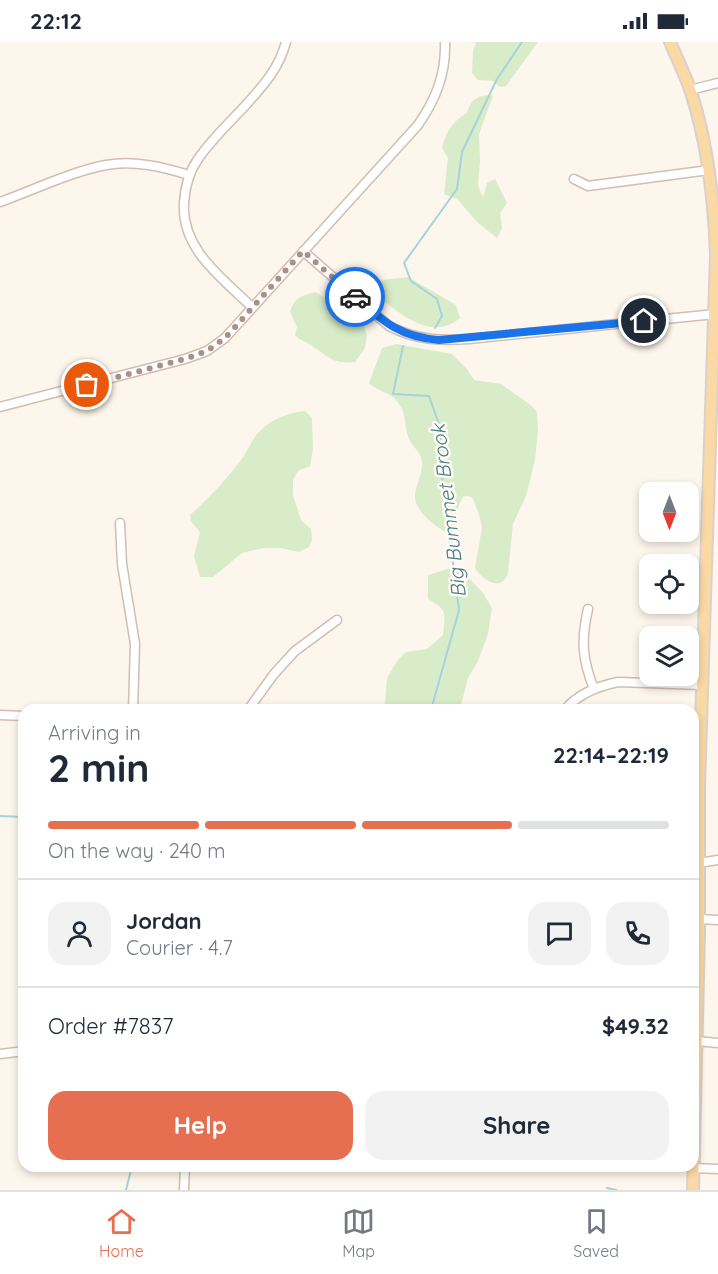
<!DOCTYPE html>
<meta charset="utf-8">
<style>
:root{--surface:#fff;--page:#f2f2f3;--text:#1f2937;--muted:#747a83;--line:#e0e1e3;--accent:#e76f51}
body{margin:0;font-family:Quicksand,sans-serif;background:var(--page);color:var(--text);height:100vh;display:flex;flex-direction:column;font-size:22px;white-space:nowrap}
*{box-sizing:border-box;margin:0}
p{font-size:20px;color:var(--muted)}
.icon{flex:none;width:33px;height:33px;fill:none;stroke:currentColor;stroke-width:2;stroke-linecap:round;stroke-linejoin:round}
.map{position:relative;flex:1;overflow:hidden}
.details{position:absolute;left:18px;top:662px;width:681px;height:468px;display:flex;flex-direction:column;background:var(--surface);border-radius:18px;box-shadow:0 3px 9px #0003}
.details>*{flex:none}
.needle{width:39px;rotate:180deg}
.controls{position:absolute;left:639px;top:440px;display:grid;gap:12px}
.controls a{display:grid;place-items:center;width:60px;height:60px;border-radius:12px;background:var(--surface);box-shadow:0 3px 9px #0003;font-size:30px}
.pin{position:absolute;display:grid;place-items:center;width:51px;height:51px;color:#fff;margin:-26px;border:3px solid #fff;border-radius:50%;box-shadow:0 2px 6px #0007}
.courier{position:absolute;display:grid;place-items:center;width:60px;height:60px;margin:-30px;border:4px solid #1a73e8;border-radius:50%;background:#fff;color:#222;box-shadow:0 2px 8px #0007}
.head em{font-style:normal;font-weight:800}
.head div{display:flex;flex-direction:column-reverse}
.head{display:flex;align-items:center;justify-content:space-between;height:102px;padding:0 30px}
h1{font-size:39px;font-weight:800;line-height:45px}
.bar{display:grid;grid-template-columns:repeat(4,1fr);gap:9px 6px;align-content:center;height:72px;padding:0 30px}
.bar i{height:8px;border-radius:4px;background:var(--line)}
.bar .current{background:var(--accent)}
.bar p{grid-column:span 4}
.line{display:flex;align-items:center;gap:15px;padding:0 30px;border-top:2px solid var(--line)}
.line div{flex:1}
.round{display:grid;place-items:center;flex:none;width:63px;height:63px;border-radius:18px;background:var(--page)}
.action{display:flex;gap:12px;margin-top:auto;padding:12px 30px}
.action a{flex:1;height:69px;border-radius:18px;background:var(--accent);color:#fff;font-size:24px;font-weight:800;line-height:69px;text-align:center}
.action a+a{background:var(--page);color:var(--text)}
.status{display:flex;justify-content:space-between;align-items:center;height:42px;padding:0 30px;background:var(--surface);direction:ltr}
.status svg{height:16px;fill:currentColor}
.tab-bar{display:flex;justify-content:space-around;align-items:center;height:84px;border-top:2px solid var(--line);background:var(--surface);font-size:16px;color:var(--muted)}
.tab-bar a{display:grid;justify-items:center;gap:3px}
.tab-bar .current{color:var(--accent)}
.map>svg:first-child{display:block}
.green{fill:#d8ecc9}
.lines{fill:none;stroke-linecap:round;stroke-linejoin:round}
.stream{stroke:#a5d3da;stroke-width:2}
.minor-casing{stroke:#d1beb0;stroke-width:11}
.major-casing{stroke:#dad1cd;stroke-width:14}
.minor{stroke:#fff;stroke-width:8}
.major{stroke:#fbd9a5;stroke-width:10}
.done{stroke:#a89285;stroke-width:6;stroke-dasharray:0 10.8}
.route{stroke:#1a73e8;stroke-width:8}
.labels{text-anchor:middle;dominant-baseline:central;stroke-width:5;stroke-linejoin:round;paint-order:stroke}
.water-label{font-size:20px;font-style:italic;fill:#437c86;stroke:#fffaf3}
</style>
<div class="status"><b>22:12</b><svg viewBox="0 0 49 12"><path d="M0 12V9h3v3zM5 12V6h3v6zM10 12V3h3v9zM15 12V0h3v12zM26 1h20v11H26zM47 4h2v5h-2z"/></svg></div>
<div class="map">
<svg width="718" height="1148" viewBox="0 0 718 1148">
<rect width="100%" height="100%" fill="#fdf6ec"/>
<path class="green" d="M476 0H538L506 44 499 45 494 39 478 38 472 31 473 9Z
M490 53 493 54 479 92 480 119 478 143 483 156 487 141 495 137 507 161 500 171 502 187 497 196 478 181 457 157 444 152 448 116 442 106C447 88 451 81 467 71 471 58 476 54 490 53Z
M408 235 456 263 460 276C430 301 396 269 374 250L373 242C384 236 396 237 408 235Z
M315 250 361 277 367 293 365 306 355 320C332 322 329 315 311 303 304 298 303 301 295 293L297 285 290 270C293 257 302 253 315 250Z
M396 302 452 312 467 327 474 338 501 342 532 364 537 370 538 389 535 418 526 454 513 482 508 531C502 551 482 538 475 526L482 486 479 472 472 455 466 454 463 455C456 466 456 482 446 490 434 484 413 467 415 453 416 442 422 433 422 421 422 410 413 406 409 397 404 386 407 373 399 362 392 350 378 350 369 341L382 306Z
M305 369 312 376 313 407 310 424 298 429 293 438V453L301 478 311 487 312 498 309 505 299 510 281 506H264L242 511 213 535H200L194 514 200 490 191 479 190 473C209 456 226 438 241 418 248 409 251 398 259 390 270 378 289 370 305 369Z
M448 527 466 533 483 551 492 566 488 592 478 619 468 636 460 667H379L385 661 387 636 397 619 406 610 427 607 443 593C445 572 448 568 428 557V533Z"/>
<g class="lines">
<path class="stream" d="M435 286 442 274 437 257 411 239 404 221 457 147 462 110 497 37 522 0
M403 304 393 352 429 354 440 385 441 427 459 568 431 668
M0 774 24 775
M607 1146 616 1148
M126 1148 132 1124"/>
<defs>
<path id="minor" d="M690 48 718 41
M574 137 588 144 709 128
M0 160C34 148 70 130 106 123 134 118 163 125 189 133
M303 209 389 284C416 298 440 299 469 297L715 272
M252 265C222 236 181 207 184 161 185 145 189 130 198 117 211 98 228 82 244 65 262 45 279 27 286 0
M0 365 185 317 207 309 225 296 418 83C436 57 446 32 445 0
M120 481 122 522 135 602 133 668
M588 567C581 598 582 617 594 647
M248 668 274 632 295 609 337 578
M565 668C578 651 599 644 618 640L702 643
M0 673 24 674
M699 821 718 818
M699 877 718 878
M697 999 718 1001
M0 1012 24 1009
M693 1126 718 1127
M184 1148 185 1124"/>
<path id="major" d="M670 0C677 16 684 31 690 47 708 101 714 157 716 213L699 744V891L693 1148"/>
</defs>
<use href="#minor" class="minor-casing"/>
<use href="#major" class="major-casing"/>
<use href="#minor" class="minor"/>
<use href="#major" class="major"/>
</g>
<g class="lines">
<path class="done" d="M87 343 185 317 207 309 225 296 236 284 303 209 355 255"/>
<path class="route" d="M355 255C384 280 400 295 439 298L644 279"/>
</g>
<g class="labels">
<g class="water-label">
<text transform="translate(448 469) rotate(-97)">Big Bummet Brook</text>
</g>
</g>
</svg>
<div class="controls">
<a><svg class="needle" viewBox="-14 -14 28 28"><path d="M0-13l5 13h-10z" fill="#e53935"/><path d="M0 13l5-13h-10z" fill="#747a83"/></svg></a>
<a><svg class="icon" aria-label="locate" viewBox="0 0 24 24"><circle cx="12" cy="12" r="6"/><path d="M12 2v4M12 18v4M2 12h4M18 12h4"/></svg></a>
<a><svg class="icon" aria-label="layers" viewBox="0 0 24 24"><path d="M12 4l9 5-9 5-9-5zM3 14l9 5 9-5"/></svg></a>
</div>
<div class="pin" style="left:87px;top:343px;background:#ea580c"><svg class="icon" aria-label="bag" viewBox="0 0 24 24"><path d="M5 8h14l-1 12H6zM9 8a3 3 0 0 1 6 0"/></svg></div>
<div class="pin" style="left:644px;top:279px;background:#1f2937"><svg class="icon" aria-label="home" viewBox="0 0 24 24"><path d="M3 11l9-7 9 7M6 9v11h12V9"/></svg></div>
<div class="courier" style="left:355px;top:255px"><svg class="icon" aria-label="car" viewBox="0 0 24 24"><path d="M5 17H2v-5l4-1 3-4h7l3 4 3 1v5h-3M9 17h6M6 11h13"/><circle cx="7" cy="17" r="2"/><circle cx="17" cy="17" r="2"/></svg></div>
<section class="details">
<div class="head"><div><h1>2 min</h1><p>Arriving in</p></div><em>22:14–22:19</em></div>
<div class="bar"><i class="current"></i><i class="current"></i><i class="current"></i><i></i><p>On the way · 240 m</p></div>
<div class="line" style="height:108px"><a class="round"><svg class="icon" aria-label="person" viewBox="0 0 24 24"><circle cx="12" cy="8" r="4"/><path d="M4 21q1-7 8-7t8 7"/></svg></a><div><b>Jordan</b><p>Courier · 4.7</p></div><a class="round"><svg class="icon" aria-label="chat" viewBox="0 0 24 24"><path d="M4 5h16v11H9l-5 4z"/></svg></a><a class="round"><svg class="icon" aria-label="phone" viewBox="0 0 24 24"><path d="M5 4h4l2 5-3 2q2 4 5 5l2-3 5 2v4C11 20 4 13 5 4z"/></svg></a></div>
<div class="line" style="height:78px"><div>Order #7837</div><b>$49.32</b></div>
<div class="action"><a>Help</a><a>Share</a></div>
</section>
</div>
<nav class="tab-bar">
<a class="current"><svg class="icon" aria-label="home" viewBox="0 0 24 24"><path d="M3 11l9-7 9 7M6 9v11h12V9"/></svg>Home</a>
<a><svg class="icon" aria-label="map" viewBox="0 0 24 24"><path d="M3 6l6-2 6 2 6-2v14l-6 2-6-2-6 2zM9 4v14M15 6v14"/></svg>Map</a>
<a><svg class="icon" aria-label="saved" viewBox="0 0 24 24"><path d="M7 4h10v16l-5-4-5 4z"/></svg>Saved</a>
</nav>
